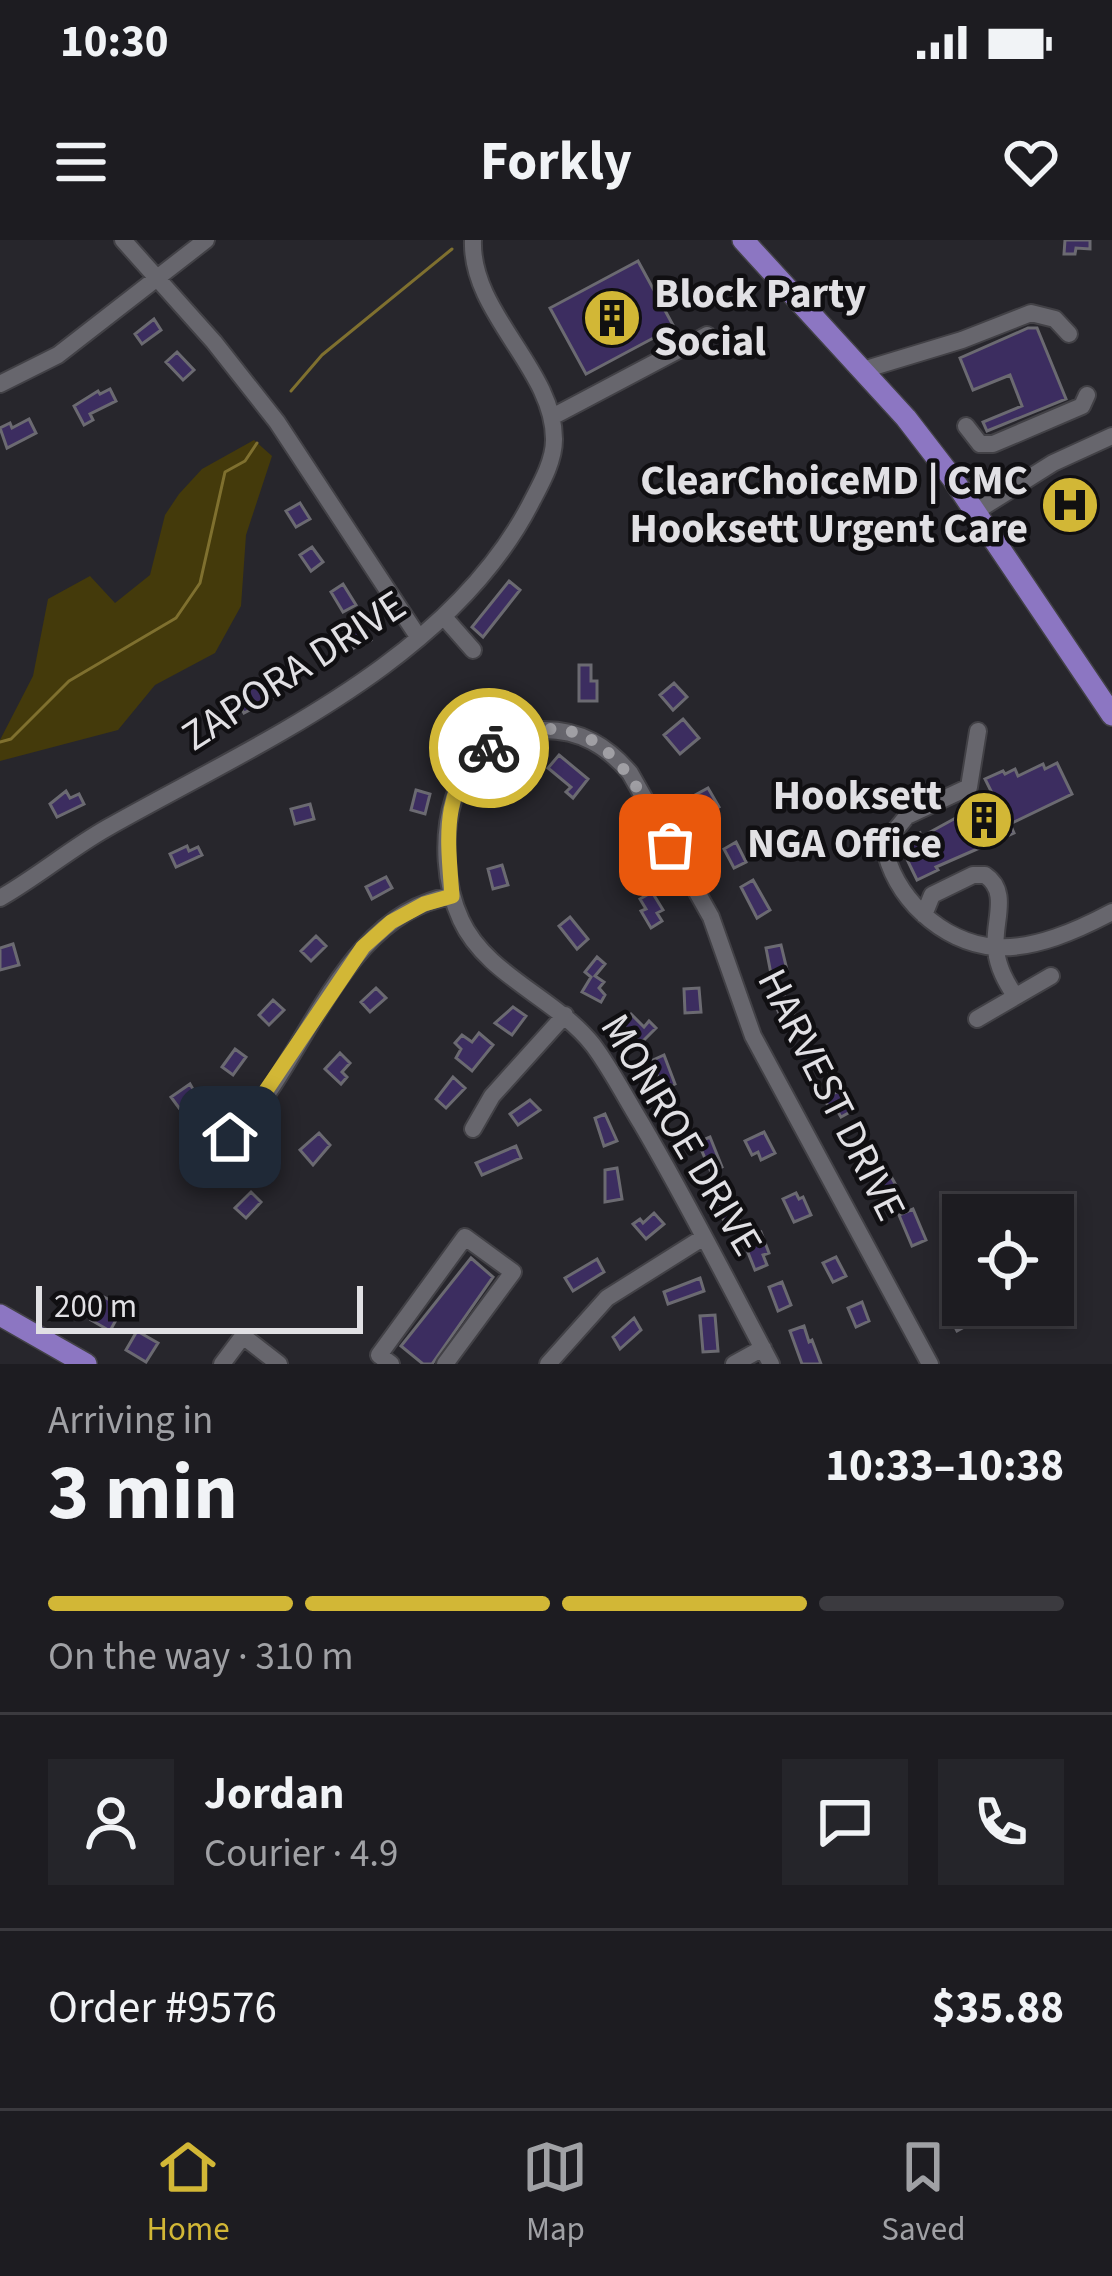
<!DOCTYPE html>
<meta charset="utf-8">
<style>
:root{--surface:#1d1c21;--page:#25252a;--text:#f1f3f6;--muted:#a0a1a5;--line:#3b3a3f;--accent:#d2b736}
body{margin:0;font-family:"Source Sans 3",sans-serif;background:var(--page);color:var(--text);height:100vh;display:flex;flex-direction:column;font-size:45px;white-space:nowrap}
*{box-sizing:border-box;margin:0}
p{font-size:39px;color:var(--muted)}
.icon{flex:none;width:66px;height:66px;fill:none;stroke:currentColor;stroke-width:2;stroke-linecap:round;stroke-linejoin:round}
.map{position:relative;height:1124px;overflow:hidden}
.sheet{display:flex;flex-direction:column;background:var(--surface);flex:1}
.sheet>*{flex:none}
.tools{position:absolute;left:942px;top:954px;display:grid;gap:24px}
.tools a{display:grid;place-items:center;width:132px;height:132px;border-radius:0px;background:var(--surface);box-shadow:0 6px 18px #0003,0 0 0 3px var(--line);font-size:60px}
.scale{position:absolute;left:36px;bottom:30px;width:327px;box-sizing:border-box;padding-left:12px;border:6px solid #e1e0e4;border-top:0;font-size:33px;line-height:42px;white-space:nowrap;color:#e1e0e4;-webkit-text-stroke:9px #100f12;paint-order:stroke}
.pin{position:absolute;display:grid;place-items:center;width:102px;height:102px;color:#fff;margin:-51px;border-radius:24px;box-shadow:0 6px 18px #0006}
.courier{position:absolute;display:grid;place-items:center;width:120px;height:120px;margin:-60px;border:9px solid #d2b736;border-radius:50%;background:#fff;color:#222;box-shadow:0 3px 15px #0007}
.head em{font-style:normal;font-weight:700}
.head div{display:flex;flex-direction:column-reverse}
.head{display:flex;align-items:center;justify-content:space-between;height:204px;padding:0 48px}
h1{font-size:78px;font-weight:700;line-height:90px}
.bar{display:grid;grid-template-columns:repeat(4,1fr);gap:18px 12px;align-content:center;height:144px;padding:0 48px}
.bar i{height:15px;border-radius:9px;background:var(--line)}
.bar .selected{background:var(--accent)}
.bar p{grid-column:span 4}
.line{display:flex;align-items:center;gap:30px;padding:0 48px;border-top:3px solid var(--line)}
.line div{flex:1}
.round{display:grid;place-items:center;flex:none;width:126px;height:126px;border-radius:0px;background:var(--page)}
.status{display:flex;justify-content:space-between;align-items:center;height:84px;padding:0 60px;background:var(--surface);direction:ltr}
.status svg{height:33px;fill:currentColor}
header{display:flex;justify-content:space-between;align-items:center;height:156px;padding:0 48px;background:var(--surface);font-size:54px;font-weight:700}
.menu{display:flex;justify-content:space-around;align-items:center;height:168px;border-top:3px solid var(--line);background:var(--surface);font-size:33px;color:var(--muted)}
.menu a{display:grid;justify-items:center;gap:6px}
.menu .selected{color:var(--accent)}
.map>svg:first-child{display:block}
.green{fill:#443a0b}
.lines{fill:none;stroke-linecap:round;stroke-linejoin:round}
.stream{stroke:#7f702f;stroke-width:3}
.building{fill:#3c2d60;stroke:#6b6a71;stroke-width:3}
.minor-casing{stroke:#424146;stroke-width:20}
.major-casing{stroke:#424146;stroke-width:24}
.minor{stroke:#67666d;stroke-width:16}
.major{stroke:#8c76c2;stroke-width:21}
.done{stroke:#a09fa4;stroke-width:12;stroke-dasharray:0 21.6}
.route{stroke:#d2b736;stroke-width:15}
.labels{text-anchor:middle;dominant-baseline:central;stroke-width:9;stroke-linejoin:round;paint-order:stroke}
.poi-label{font-size:42px;font-weight:bold;fill:#e1e0e4;stroke:#100f12;text-anchor:end}
.street-label{font-size:42px;fill:#e1e0e4;stroke:#100f12}
</style>
<div class="status"><b>10:30</b><svg viewBox="0 0 49 12"><path d="M0 12V9h3v3zM5 12V6h3v6zM10 12V3h3v9zM15 12V0h3v12zM26 1h20v11H26zM47 4h2v5h-2z"/></svg></div>
<header><svg class="icon" aria-label="menu" viewBox="0 0 24 24"><path d="M4 6h16M4 12h16M4 18h16"/></svg>Forkly<svg class="icon" aria-label="heart" viewBox="0 0 24 24"><path d="M12 20l-8-8c-3-5 5-10 8-4 3-6 11-1 8 4z"/></svg></header>
<div class="map">
<svg width="1112" height="1124" viewBox="0 0 1112 1124">
<rect width="100%" height="100%" fill="#27262c"/>
<path class="green" d="M254 200 272 216 246 295 241 366 215 413 155 445 118 490 0 521V500L33 436 48 359 90 336 115 363 150 335 165 275 179 254 202 229Z"/>
<g class="lines">
<path class="stream" d="M291 151 322 115 452 9
M0 502 11 499 69 441 176 378 200 343 225 232 245 221 257 203"/>
</g>
<path class="building" d="M1065 0H1090V9L1076 8 1075 14H1064Z
M638 21 674 87 586 134 550 68Z
M154 79 161 90 142 104 135 94Z
M1028 88H1037L1066 159 987 191 983 182 1022 166 1010 135 973 150 960 118Z
M177 112 194 130 183 140 166 122Z
M110 149 116 161 90 174 93 180 84 185 74 166 98 151 100 154Z
M29 179 36 193 7 208 0 188 10 183 12 188Z
M1070 242 1091 250 1077 288 1055 280Z
M300 263 310 279 296 287 286 271Z
M312 307 323 322 311 331 300 315Z
M509 341 520 350 483 397 472 387Z
M343 344 356 365 343 372 331 352Z
M364 387 371 400 354 408 347 394Z
M579 425H591V441H597V461H579Z
M263 441 272 458 244 473 234 456Z
M674 443 687 457 673 470 660 455Z
M683 479 699 498 680 514 664 495Z
M559 515 588 539 573 558 566 552 571 547 548 528Z
M1057 523 1072 554 1010 584 1014 593 936 627 938 630 917 640 900 605 903 602 920 593 921 597 994 557 985 539 1003 531 1005 534 1015 529 1018 536 1043 524 1045 529Z
M708 548 719 567 706 574 695 555Z
M416 550 430 554 425 574 411 570Z
M66 551 70 558 79 554 84 564 57 577 50 564Z
M310 564 314 579 295 584 291 569Z
M736 602 746 622 734 628 724 609Z
M187 606 189 611 198 607 202 615 176 627 170 614Z
M502 625 508 645 493 649 488 629Z
M386 637 392 648 372 659 366 647Z
M753 640 770 670 757 678 741 647Z
M652 652 663 670 657 673 662 681 651 688 641 671 646 669 640 659Z
M570 677 588 699 577 709 559 686Z
M316 696 326 706 311 721 301 711Z
M13 704 19 725 0 730V708Z
M781 705 787 730 771 734 766 708Z
M597 717 605 724 595 736 604 742 599 748 605 755 601 762 582 752 591 737 585 732Z
M376 748 386 758 370 772 361 762Z
M699 748 701 772 685 773 684 749Z
M780 748 795 776 783 782 770 753Z
M273 760 284 770 269 785 259 775Z
M513 767 526 776 512 795 495 783Z
M631 774 644 787 649 781 656 788 641 803 621 784Z
M479 793 493 805 472 831 456 818 461 809 455 803 462 795 472 802Z
M235 809 246 817 233 835 222 827Z
M340 813 350 823 342 832 347 837 341 844 325 829Z
M664 815 675 844 662 850 653 820Z
M453 837 465 848 446 868 436 859Z
M190 844 197 856 179 868 171 857Z
M841 850 852 871 841 877 835 867 830 870 824 858Z
M530 860 540 870 518 885 510 874Z
M605 874 617 901 604 906 595 878Z
M764 892 775 913 761 920 758 912 752 915 745 901Z
M319 893 330 905 313 925 300 910Z
M710 897 722 927 711 932 698 902Z
M516 906 521 918 482 935 476 923Z
M885 926 897 947 885 954 873 933Z
M617 928 622 959 605 962V930Z
M251 952 261 962 246 978 235 968Z
M796 953 799 959 803 957 811 975 794 982 783 959Z
M731 959 741 984 728 990 717 965Z
M913 969 926 1000 912 1006 899 975Z
M654 973 664 984 646 999 633 984 640 979 643 983Z
M761 992 769 1013 763 1015 767 1025 755 1030 743 1000Z
M836 1017 846 1036 833 1042 823 1023Z
M471 1018 493 1037 432 1124H423L401 1106Z
M597 1019 604 1032 573 1051 565 1038Z
M700 1038 704 1051 668 1064 664 1052Z
M782 1042 791 1065 778 1071 769 1047Z
M957 1053 962 1062 956 1065 968 1085 957 1091 942 1061Z
M104 1057 123 1067 110 1091 91 1080Z
M862 1062 869 1081 856 1087 848 1068Z
M715 1075 718 1111 703 1112 700 1076Z
M634 1078 641 1090 620 1109 613 1097Z
M804 1086 809 1102 812 1100 821 1124H802L790 1091Z
M137 1091 158 1103 146 1122 126 1110Z"/>
<g class="lines">
<defs>
<path id="minor" d="M123 0 214 102 277 182 419 398
M863 130 962 100 1031 73 1055 79 1069 94
M0 144 58 115 206 0
M552 177 707 95
M966 186 980 204H993L1082 166 1087 155
M975 272 1053 223 1112 196
M444 377 473 410
M978 491 969 547 907 576 884 604C892 656 942 703 995 707 1034 710 1078 690 1112 672
M0 658C37 637 70 609 107 588 257 503 452 421 533 259 542 242 554 220 554 200 555 130 470 73 473 0
M924 675 932 655 973 635H985C1011 652 992 684 996 710 998 728 1006 742 1015 756
M977 779 1051 736
M473 889 492 856 565 775
M204 917C216 908 230 899 240 888 307 818 343 673 452 656
M222 1124 240 1100H248L279 1124
M391 1124 379 1115 465 997 513 1032 445 1124
M548 1124 607 1058 704 997
M734 1124 763 1108
M771 1124C728 1043 687 961 641 883 625 857 611 829 593 805 556 758 486 735 461 680 429 611 446 488 544 490 581 490 607 506 630 533L711 677 753 796 930 1124"/>
<path id="major" d="M743 0 906 178 953 239 1112 475
M0 1075 86 1124"/>
</defs>
<use href="#minor" class="minor-casing"/>
<use href="#major" class="major-casing"/>
<use href="#minor" class="minor"/>
<use href="#major" class="major"/>
</g>
<g class="lines">
<path class="done" d="M489 508C590 453 628 528 670 605"/>
<path class="route" d="M230 897 242 886 363 707 391 682 424 664 452 656C448 600 439 546 489 508"/>
</g>
<defs>
<symbol id="building-disc" viewBox="-11 -11 22 22"><circle r="9.5" fill="#d2b736" stroke="#100f12"/><path d="M-4-6H4V6H1V3H-1V6H-4ZM-2.5-4.3h1.7v1.8h-1.7ZM.8-4.3h1.7v1.8H.8ZM-2.5-1h1.7V.8h-1.7ZM.8-1h1.7V.8H.8Z" fill="#111"/></symbol>
<symbol id="hospital-disc" viewBox="-11 -11 22 22"><circle r="9.5" fill="#d2b736" stroke="#100f12"/><path d="M-5-5h3v3.5h4V-5h3V5h-3V1.5h-4V5h-3Z" fill="#111"/></symbol>
</defs>
<g fill-rule="evenodd">
<use href="#building-disc" x="579" y="45" width="66" height="66"/>
<use href="#hospital-disc" x="1037" y="232" width="66" height="66"/>
<use href="#building-disc" x="951" y="547" width="66" height="66"/>
</g>
<g class="labels">
<g class="poi-label">
<text x="654" y="54" text-anchor="start">Block Party<tspan x="654" dy="48">Social</tspan></text>
<text x="1028" y="241">ClearChoiceMD | CMC<tspan x="1028" dy="48">Hooksett Urgent Care</tspan></text>
<text x="942" y="556">Hooksett<tspan x="942" dy="48">NGA Office</tspan></text>
</g>
<g class="street-label">
<text transform="translate(294 431) rotate(-33)">ZAPORA DRIVE</text>
<text transform="translate(831 855) rotate(63)">HARVEST DRIVE</text>
<text transform="translate(681 895) rotate(59)">MONROE DRIVE</text>
</g>
</g>
</svg>
<div class="tools">
<a><svg class="icon" aria-label="locate" viewBox="0 0 24 24"><circle cx="12" cy="12" r="6"/><path d="M12 2v4M12 18v4M2 12h4M18 12h4"/></svg></a>
</div>
<div class="scale">200 m</div>
<div class="pin" style="left:670px;top:605px;background:#ea580c"><svg class="icon" aria-label="bag" viewBox="0 0 24 24"><path d="M5 8h14l-1 12H6zM9 8a3 3 0 0 1 6 0"/></svg></div>
<div class="pin" style="left:230px;top:897px;background:#1f2937"><svg class="icon" aria-label="home" viewBox="0 0 24 24"><path d="M3 11l9-7 9 7M6 9v11h12V9"/></svg></div>
<div class="courier" style="left:489px;top:508px"><svg class="icon" aria-label="bike" viewBox="0 0 24 24"><circle cx="6" cy="16" r="4"/><circle cx="18" cy="16" r="4"/><path d="M6 16l4-8h5l3 8M10 8l3 8H6M13 5h3"/></svg></div>
</div>
<section class="sheet">
<div class="head"><div><h1>3 min</h1><p>Arriving in</p></div><em>10:33–10:38</em></div>
<div class="bar"><i class="selected"></i><i class="selected"></i><i class="selected"></i><i></i><p>On the way · 310 m</p></div>
<div class="line" style="height:216px"><a class="round"><svg class="icon" aria-label="person" viewBox="0 0 24 24"><circle cx="12" cy="8" r="4"/><path d="M4 21q1-7 8-7t8 7"/></svg></a><div><b>Jordan</b><p>Courier · 4.9</p></div><a class="round"><svg class="icon" aria-label="chat" viewBox="0 0 24 24"><path d="M4 5h16v11H9l-5 4z"/></svg></a><a class="round"><svg class="icon" aria-label="phone" viewBox="0 0 24 24"><path d="M5 4h4l2 5-3 2q2 4 5 5l2-3 5 2v4C11 20 4 13 5 4z"/></svg></a></div>
<div class="line" style="height:156px"><div>Order #9576</div><b>$35.88</b></div>
</section>
<nav class="menu">
<a class="selected"><svg class="icon" aria-label="home" viewBox="0 0 24 24"><path d="M3 11l9-7 9 7M6 9v11h12V9"/></svg>Home</a>
<a><svg class="icon" aria-label="map" viewBox="0 0 24 24"><path d="M3 6l6-2 6 2 6-2v14l-6 2-6-2-6 2zM9 4v14M15 6v14"/></svg>Map</a>
<a><svg class="icon" aria-label="saved" viewBox="0 0 24 24"><path d="M7 4h10v16l-5-4-5 4z"/></svg>Saved</a>
</nav>
